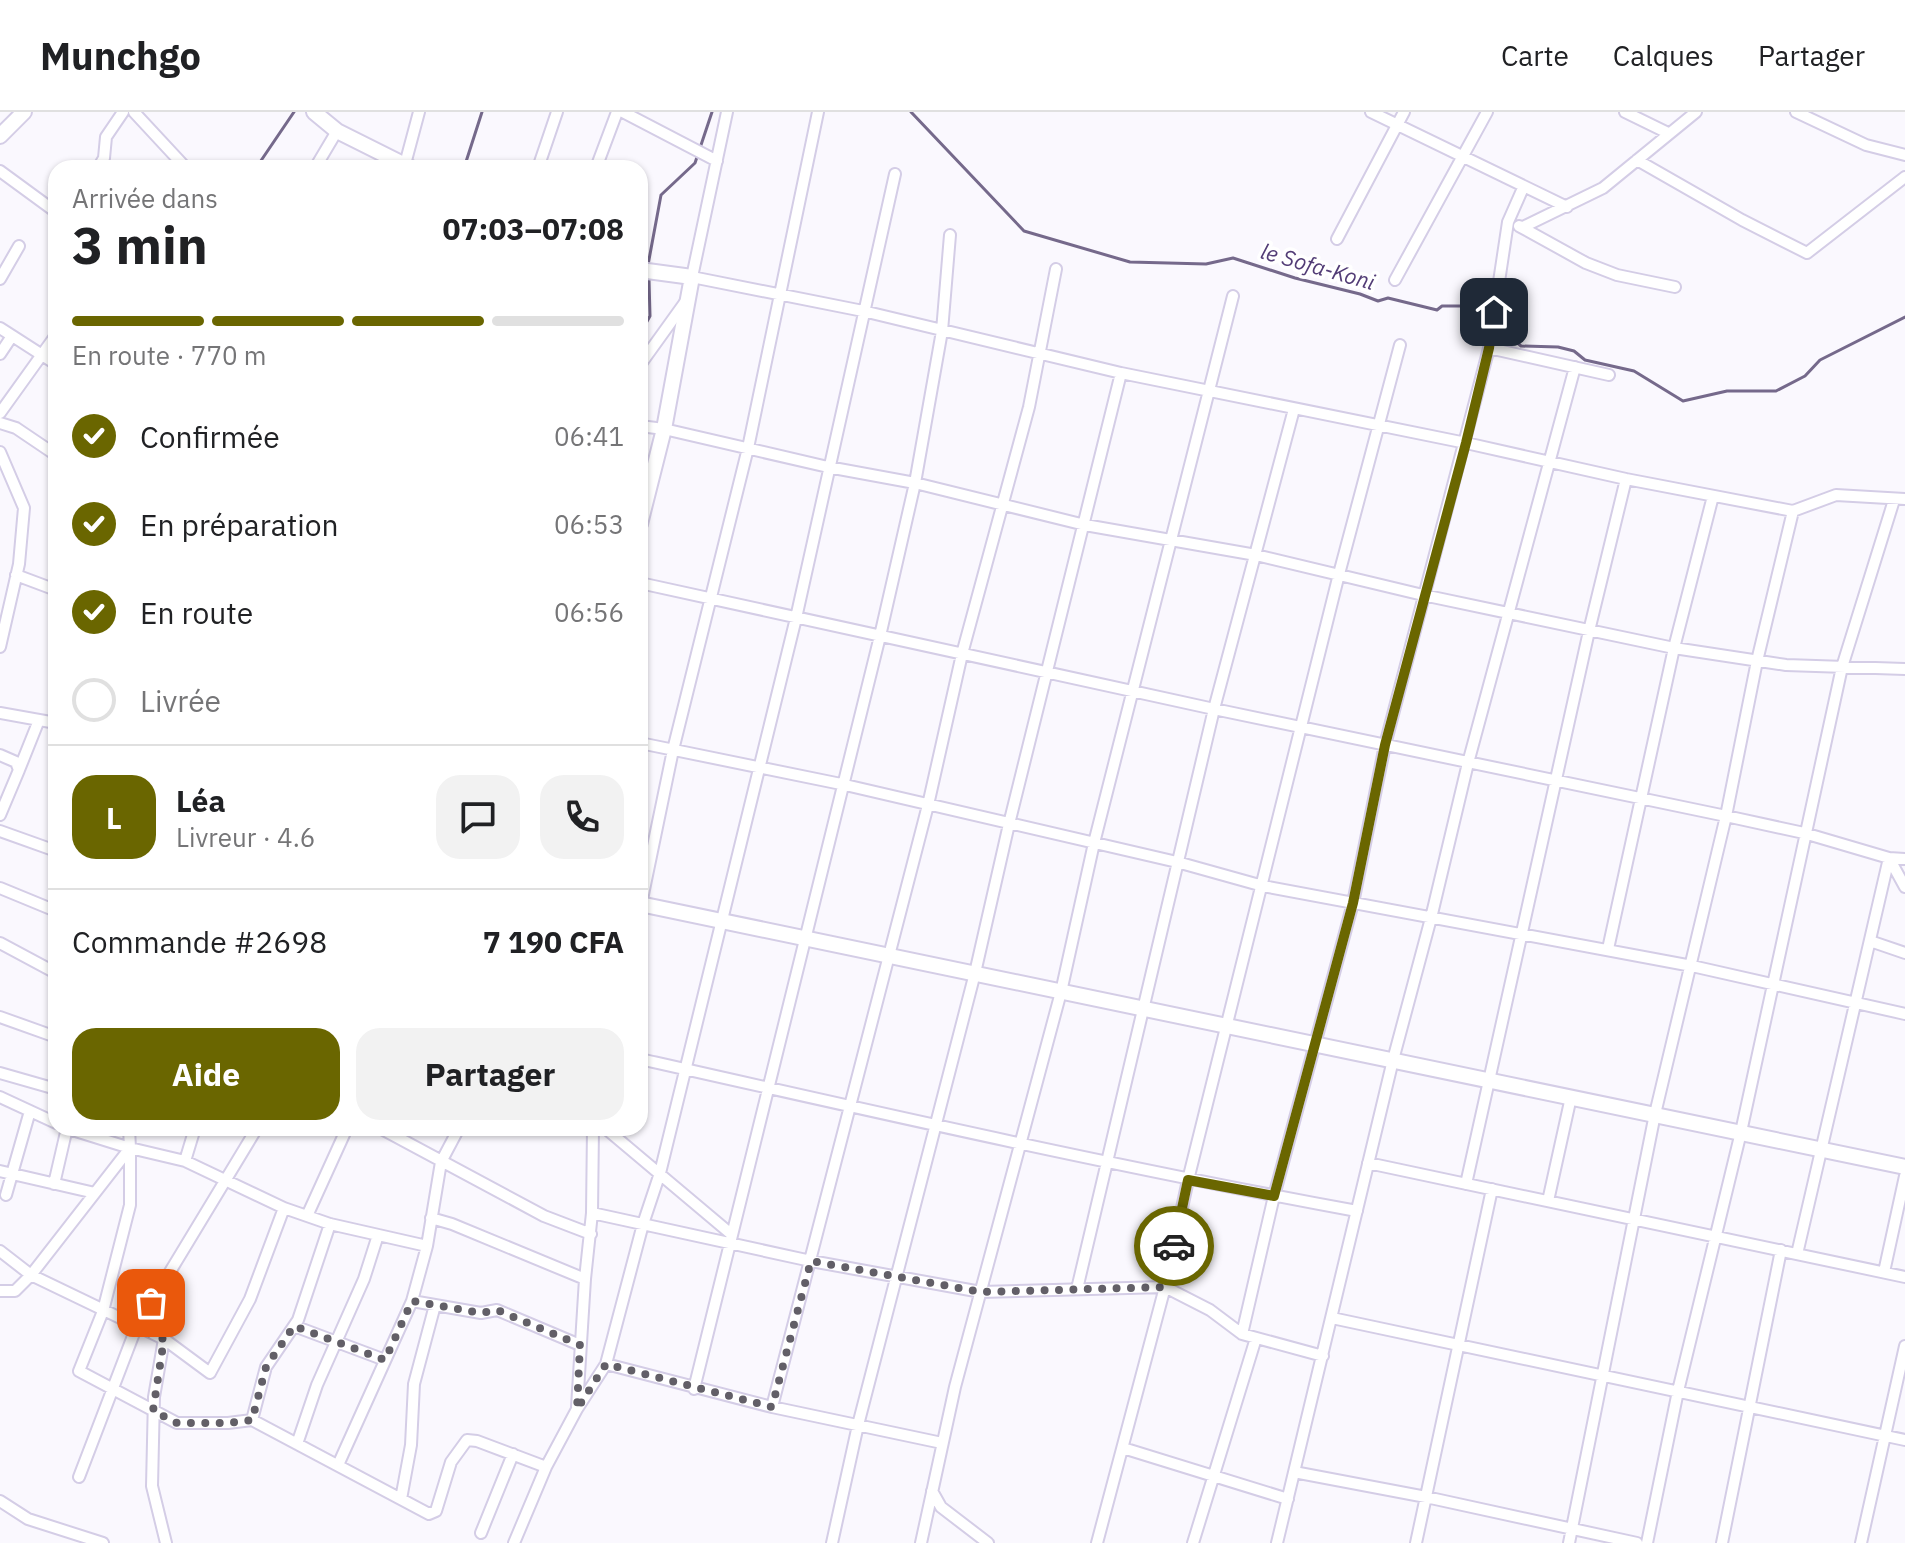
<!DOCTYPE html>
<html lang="fr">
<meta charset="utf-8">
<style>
:root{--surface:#fff;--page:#f2f2f2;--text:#202124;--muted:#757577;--line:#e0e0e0;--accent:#6a6600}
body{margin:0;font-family:"IBM Plex Sans",sans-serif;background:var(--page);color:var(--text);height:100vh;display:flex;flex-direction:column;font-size:30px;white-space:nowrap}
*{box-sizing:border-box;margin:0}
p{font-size:26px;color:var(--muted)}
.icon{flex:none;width:44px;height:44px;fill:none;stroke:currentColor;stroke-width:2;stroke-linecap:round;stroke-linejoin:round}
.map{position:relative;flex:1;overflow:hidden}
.sheet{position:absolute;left:48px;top:48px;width:600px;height:976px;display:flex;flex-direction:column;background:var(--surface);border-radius:24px;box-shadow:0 2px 6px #0004}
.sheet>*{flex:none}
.pin{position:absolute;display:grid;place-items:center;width:68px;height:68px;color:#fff;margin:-34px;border-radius:16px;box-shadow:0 4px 12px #0006}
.courier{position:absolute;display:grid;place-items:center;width:80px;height:80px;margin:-40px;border:6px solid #6a6600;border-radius:50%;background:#fff;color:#222;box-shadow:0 2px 10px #0007}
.headline em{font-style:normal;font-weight:800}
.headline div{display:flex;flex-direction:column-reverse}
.headline{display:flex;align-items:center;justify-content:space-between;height:136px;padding:0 24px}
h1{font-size:52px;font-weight:800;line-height:60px}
.bar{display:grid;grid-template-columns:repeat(4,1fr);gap:12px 8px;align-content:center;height:96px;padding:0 24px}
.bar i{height:10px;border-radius:6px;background:var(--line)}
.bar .current{background:var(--accent)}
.bar p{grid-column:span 4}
.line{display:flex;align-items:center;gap:20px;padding:0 24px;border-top:2px solid var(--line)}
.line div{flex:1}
.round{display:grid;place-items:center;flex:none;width:84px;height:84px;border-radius:24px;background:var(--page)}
ol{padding:0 24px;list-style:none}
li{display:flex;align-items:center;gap:24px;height:88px}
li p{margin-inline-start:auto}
li .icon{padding:8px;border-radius:50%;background:var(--accent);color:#fff;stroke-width:4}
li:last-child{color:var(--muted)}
li i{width:44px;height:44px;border:4px solid var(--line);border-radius:50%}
.primary-button{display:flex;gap:16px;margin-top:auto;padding:16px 24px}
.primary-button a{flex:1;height:92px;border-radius:24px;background:var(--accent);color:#fff;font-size:32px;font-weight:800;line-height:92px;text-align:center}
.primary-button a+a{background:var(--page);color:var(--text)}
header{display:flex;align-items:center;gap:48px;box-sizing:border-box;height:112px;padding:0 40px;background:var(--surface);border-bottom:2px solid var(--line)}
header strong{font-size:38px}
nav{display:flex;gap:44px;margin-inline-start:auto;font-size:28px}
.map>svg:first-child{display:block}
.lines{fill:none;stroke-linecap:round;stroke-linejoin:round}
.stream{stroke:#75698b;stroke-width:3}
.street-casing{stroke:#d4cde6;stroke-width:14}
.secondary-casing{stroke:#d4cde6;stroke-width:18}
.street{stroke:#fff;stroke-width:10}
.secondary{stroke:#fff;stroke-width:14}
.done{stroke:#625f67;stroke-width:8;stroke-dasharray:0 14.4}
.route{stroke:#6a6600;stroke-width:10}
.labels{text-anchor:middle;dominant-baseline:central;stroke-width:7;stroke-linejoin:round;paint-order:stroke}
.water-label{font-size:22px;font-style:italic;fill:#523c76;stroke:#fff}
</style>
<header>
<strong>Munchgo</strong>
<nav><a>Carte</a><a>Calques</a><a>Partager</a></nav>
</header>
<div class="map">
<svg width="1905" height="1431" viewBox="0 0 1905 1431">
<rect width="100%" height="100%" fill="#faf8fe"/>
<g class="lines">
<path class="stream" d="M911 0 1024 119 1130 150 1206 152 1233 146 1295 166 1360 182 1378 189 1388 186 1437 198 1442 194H1469L1490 205
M256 56 294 0
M464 56 482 0
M648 153 661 83 695 51 712 0
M1497 206 1514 209V228L1521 234 1558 235 1574 239 1585 248 1634 259 1683 289 1727 279H1776L1805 264 1820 248 1905 205
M640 222 650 204 649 168"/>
<defs>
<path id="street" d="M134 0 186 56
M623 0 717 49
M727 0 692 165 863 199 1121 261 1466 331 1626 367 1793 399 1836 383 1905 387
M1371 0 1567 95
M1625 0 1668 21
M1796 0 1866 33 1905 43
M1637 48 1742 108 1807 141 1905 65
M98 56 104 46 106 25 123 0
M315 56 337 19
M404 56 419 0
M538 56 557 0
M596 56 617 0
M0 59 56 100
M1519 114 1586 151 1617 163 1675 175
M1523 115 1603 76 1696 0
M1337 127 1404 0
M0 167 19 134
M1395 168 1487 0
M0 216 56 252
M1489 236 1609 263
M0 242 12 224
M640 253 686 189
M0 301 56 223
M0 311 16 316 56 343
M640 314 664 317 828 355 915 371 1085 413 1256 443 1423 483 1674 536 1786 553 1905 557
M0 340 24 396 19 452 0 535
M16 463 56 478
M640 471 1214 597 1726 704 1804 721 1889 746 1905 775
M0 601 56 611
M640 631 841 672 1177 750 1263 774 1692 854 1905 902
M0 643 16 650 19 658 0 703
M19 658 39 608
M0 719 56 739
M0 776 56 799
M640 797 673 638 748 336 818 0
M1870 829 1905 841
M0 831 56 861
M1608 837 1674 536 1713 384
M0 905 56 925
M640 947C879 1001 1117 1055 1357 1099
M0 961 56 977
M0 985 56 1011
M66 1016 130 1036 185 1049 284 1096 330 1112 427 1134
M380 1016 544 1104 591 1122
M605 1016 731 1122
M130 1036V1093L103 1199 79 1259 177 1311H228L252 1308 429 1402 436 1399 451 1350 467 1328 477 1329 546 1355
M185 1049 195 1016
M1368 1051 1905 1165
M0 1059 95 1081
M54 1072 67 1016
M1466 1072 1589 519 1626 367
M6 1083 30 999
M1548 1089 1571 985
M592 1101 811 1149 981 1180 1165 1175 1210 1198 1242 1222 1323 1244
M307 1104 347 1016
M431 1106 452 1112 585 1167
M0 1139 31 1163 164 1227 154 1285 152 1374 166 1431
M1797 1142 1889 746 1905 747
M1884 1160 1905 1064
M1077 1177 1214 597 1294 297
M0 1179H15L31 1163 130 1036 129 1016
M412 1189 481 1201 497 1198 580 1233
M1332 1206 1905 1328
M294 1214 385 1248
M1242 1222 1274 1084 1353 791 1385 633 1489 236 1508 110 1523 76
M164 1227 210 1261 250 1187 284 1096
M606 1252 772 1295 942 1331
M694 1277 880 524 915 371 942 219 950 123
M577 1295 585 1167 592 1101 593 1016
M772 1295 928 693 962 542 1029 295 1056 157
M252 1308 266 1255 298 1208 330 1112
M297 1332 317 1273 364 1167 378 1123
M1123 1336 1288 1387
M338 1353 412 1189 427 1134 441 1050 459 1016
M1294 1360 1426 1385 1637 1431
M79 1365 136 1216 257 1016
M932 1379 941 1395 988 1431
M401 1387 411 1333 414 1272 435 1193
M0 1389 28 1407 103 1431
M481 1421 513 1342
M514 1431 546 1355 577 1297 606 1252 643 1112 660 1061 796 506 895 62
M832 1431 858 1313 975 861 1009 712 1121 261
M921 1431 955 1275 1061 880 1094 731 1233 184
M1097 1431 1165 1175 1188 1068 1339 462 1400 233
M1193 1431 1256 1226
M1277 1431 1393 948 1431 806 1468 651 1575 255
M1416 1431 1492 1077
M1569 1431 1655 1002 1726 704 1757 549 1793 399
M1647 1431 1678 1279 1741 1020 1842 555 1894 388
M1722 1431 1781 1138
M1861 1431 1905 1234"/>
<path id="secondary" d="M314 0 337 19 411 56
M0 24 24 0
M640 158 692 165 664 317 640 412
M640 792 1905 1055"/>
</defs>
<use href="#street" class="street-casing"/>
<use href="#secondary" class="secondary-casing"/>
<use href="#street" class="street"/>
<use href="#secondary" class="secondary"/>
</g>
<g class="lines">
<path class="done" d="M151 1191 136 1216 164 1227 153 1299 177 1311H228L252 1308 266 1255 294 1214 385 1248 412 1189 481 1201 497 1198 580 1233 577 1297 606 1252 772 1295 811 1149 981 1180 1165 1175 1174 1134"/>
<path class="route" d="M1174 1134 1188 1068 1274 1084 1353 791 1385 633 1466 331 1489 236 1494 200"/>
</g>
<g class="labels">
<g class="water-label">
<text transform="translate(1318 154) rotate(16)">le Sofa-Koni</text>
</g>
</g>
</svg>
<div class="pin" style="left:151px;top:1191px;background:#ea580c"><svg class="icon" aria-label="bag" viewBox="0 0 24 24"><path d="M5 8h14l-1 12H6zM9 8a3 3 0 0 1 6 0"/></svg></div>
<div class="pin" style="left:1494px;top:200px;background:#1f2937"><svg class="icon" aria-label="home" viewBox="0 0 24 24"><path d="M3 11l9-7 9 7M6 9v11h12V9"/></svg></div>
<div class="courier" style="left:1174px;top:1134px"><svg class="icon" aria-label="car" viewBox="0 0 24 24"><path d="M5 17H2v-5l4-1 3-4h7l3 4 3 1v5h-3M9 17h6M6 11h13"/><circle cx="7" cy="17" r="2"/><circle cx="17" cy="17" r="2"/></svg></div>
<section class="sheet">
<div class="headline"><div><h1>3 min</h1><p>Arrivée dans</p></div><em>07:03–07:08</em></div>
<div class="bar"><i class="current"></i><i class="current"></i><i class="current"></i><i></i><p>En route · 770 m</p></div>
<ol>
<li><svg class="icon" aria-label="check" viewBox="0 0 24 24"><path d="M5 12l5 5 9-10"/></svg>Confirmée<p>06:41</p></li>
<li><svg class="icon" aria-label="check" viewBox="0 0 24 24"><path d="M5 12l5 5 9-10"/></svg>En préparation<p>06:53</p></li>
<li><svg class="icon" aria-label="check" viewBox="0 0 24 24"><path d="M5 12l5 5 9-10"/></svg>En route<p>06:56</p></li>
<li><i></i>Livrée</li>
</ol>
<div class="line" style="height:144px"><b class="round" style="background:var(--accent);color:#fff">L</b><div><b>Léa</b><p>Livreur · 4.6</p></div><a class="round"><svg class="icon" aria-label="chat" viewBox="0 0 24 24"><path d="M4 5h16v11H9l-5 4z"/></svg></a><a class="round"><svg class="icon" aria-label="phone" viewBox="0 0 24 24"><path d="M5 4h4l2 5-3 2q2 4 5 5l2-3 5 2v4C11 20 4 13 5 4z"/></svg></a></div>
<div class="line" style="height:104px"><div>Commande #2698</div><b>7 190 CFA</b></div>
<div class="primary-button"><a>Aide</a><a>Partager</a></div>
</section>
</div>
